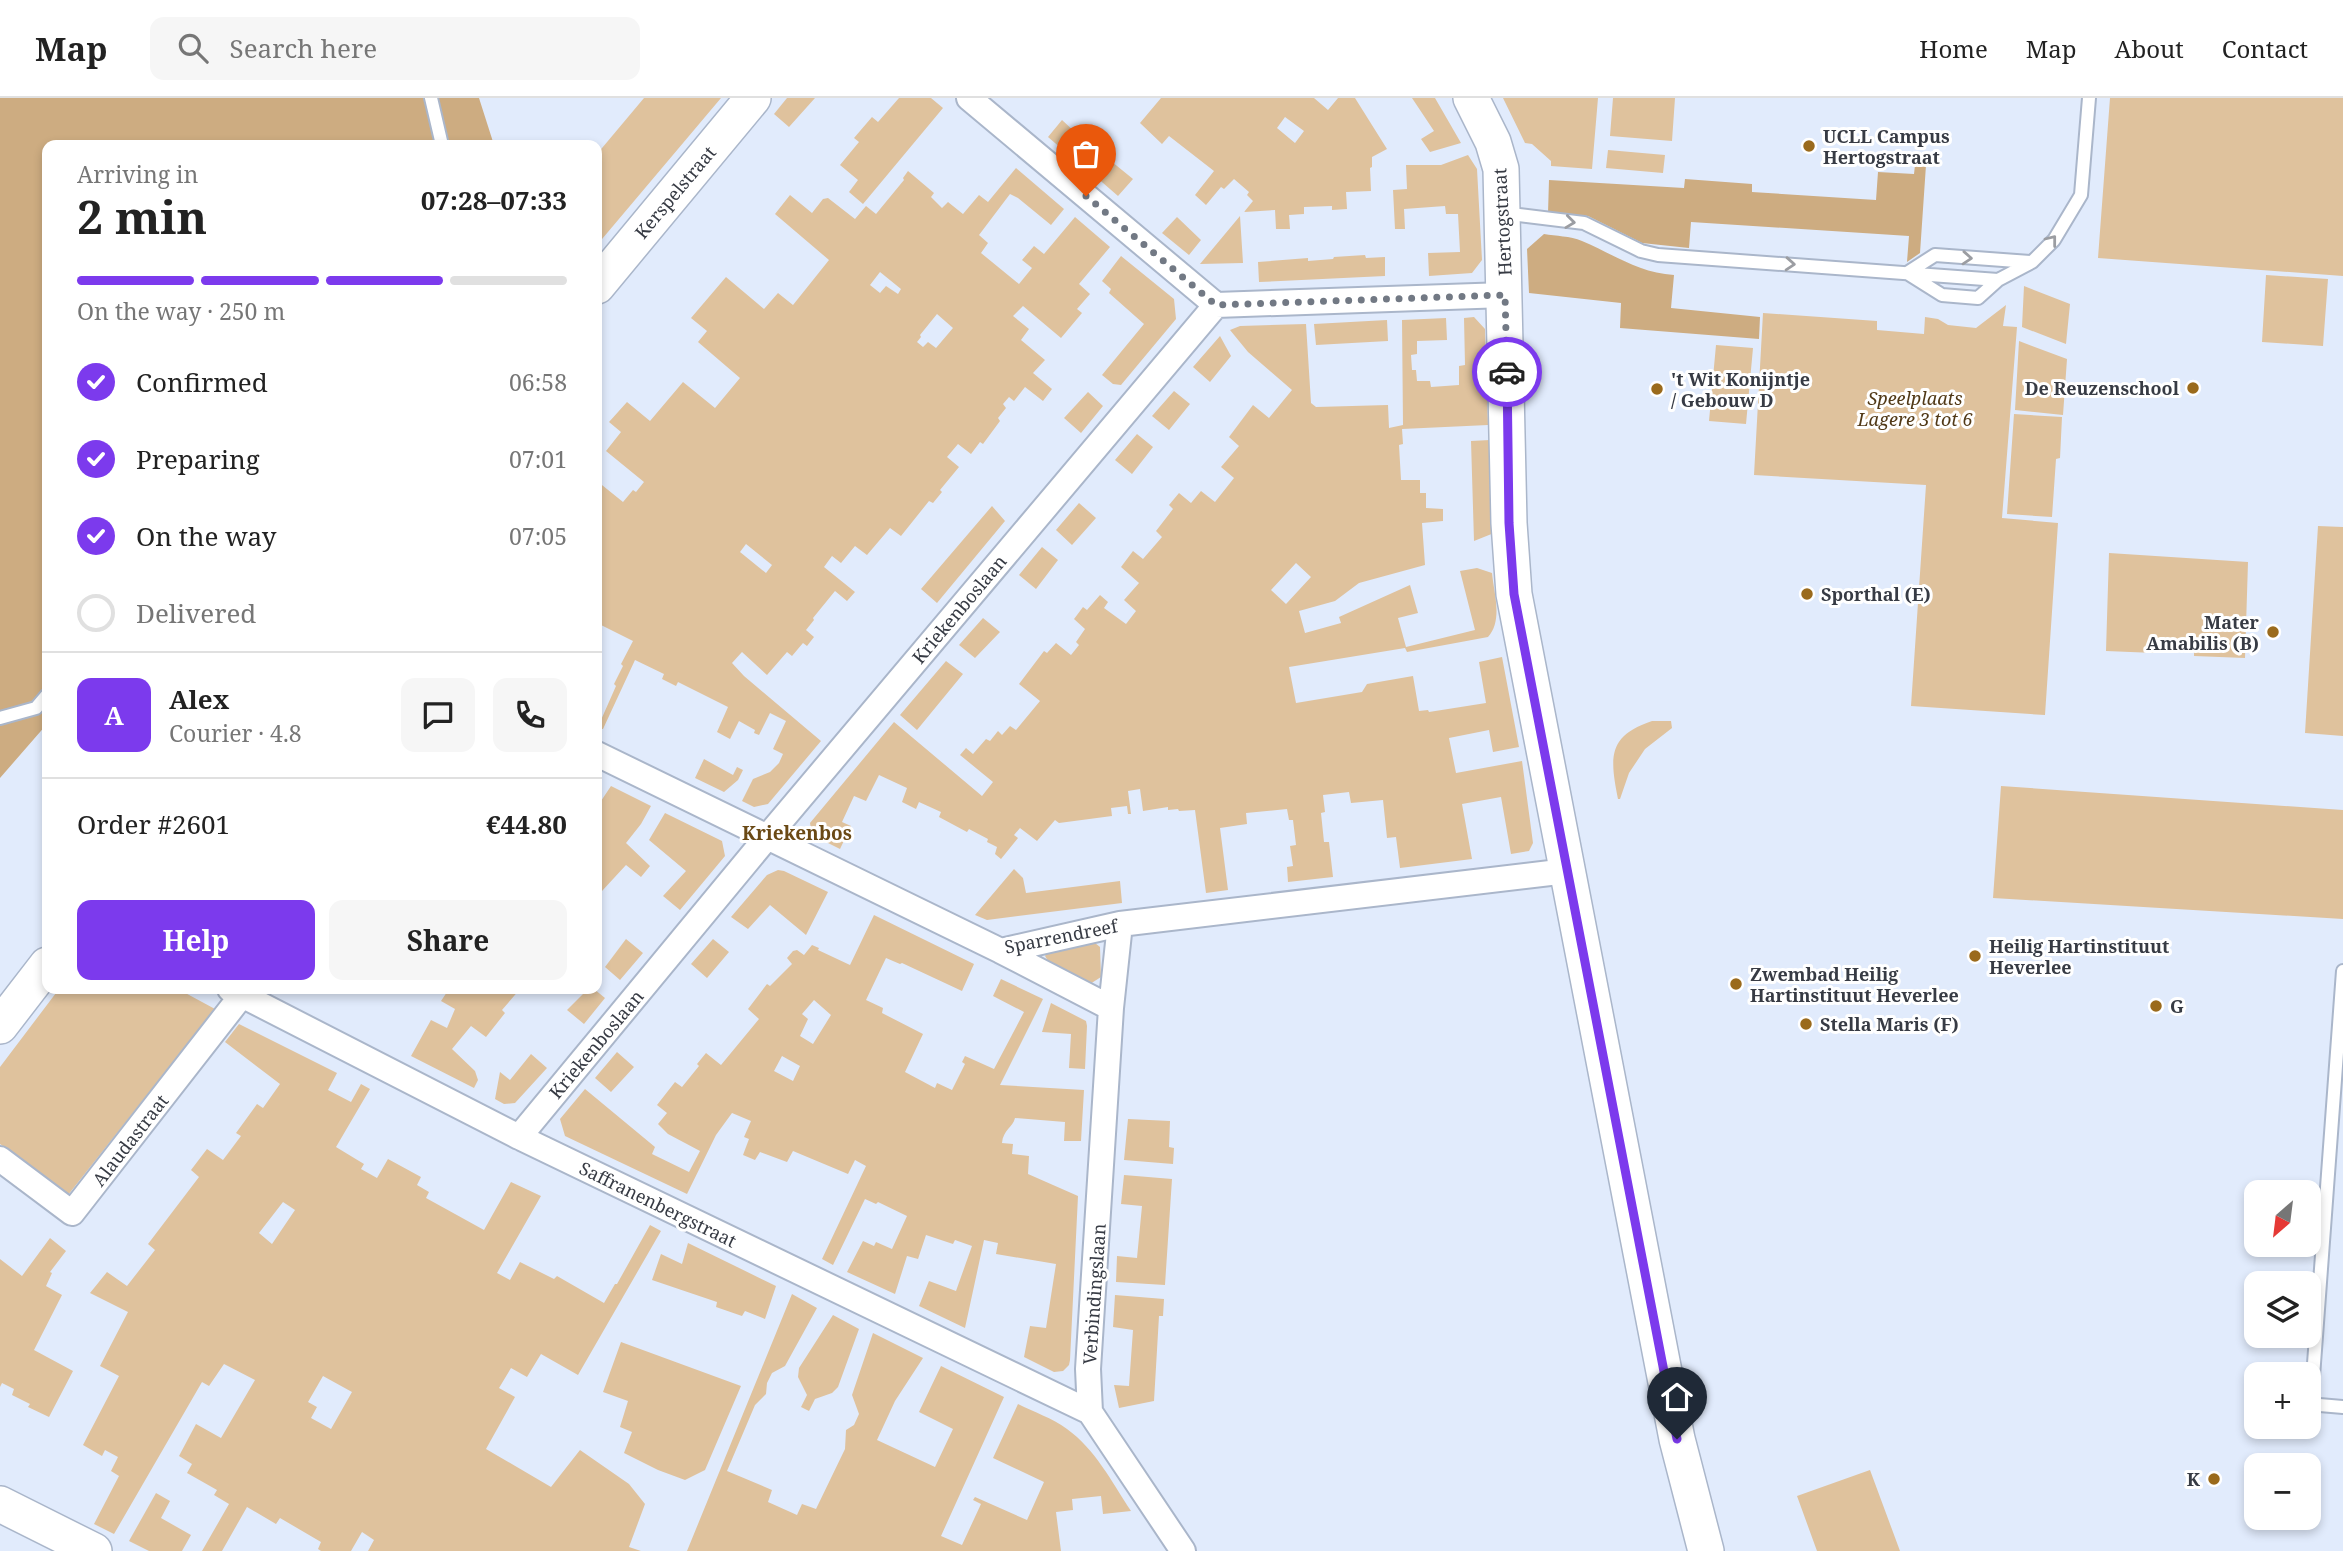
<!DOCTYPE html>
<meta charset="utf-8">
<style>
:root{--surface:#fff;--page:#f6f6f6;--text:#222;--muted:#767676;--line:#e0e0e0;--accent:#7c3aed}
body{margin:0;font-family:"Noto Serif",serif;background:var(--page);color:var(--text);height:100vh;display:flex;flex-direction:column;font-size:26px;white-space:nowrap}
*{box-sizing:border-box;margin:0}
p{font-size:23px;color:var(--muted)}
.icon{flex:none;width:38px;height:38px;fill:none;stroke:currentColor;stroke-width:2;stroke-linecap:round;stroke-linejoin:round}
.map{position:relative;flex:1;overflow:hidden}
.side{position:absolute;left:42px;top:42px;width:560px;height:854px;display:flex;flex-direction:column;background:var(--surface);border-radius:14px;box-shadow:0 4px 10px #0003}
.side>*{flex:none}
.needle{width:46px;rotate:208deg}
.controls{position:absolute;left:2244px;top:1082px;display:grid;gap:14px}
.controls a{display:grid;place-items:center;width:77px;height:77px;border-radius:14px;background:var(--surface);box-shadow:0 4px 10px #0003;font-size:35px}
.pin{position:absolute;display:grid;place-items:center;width:60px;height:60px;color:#fff;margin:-72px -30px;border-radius:50% 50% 50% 0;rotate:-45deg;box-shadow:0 0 7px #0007}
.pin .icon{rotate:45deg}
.courier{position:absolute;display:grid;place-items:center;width:70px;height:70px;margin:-35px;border:5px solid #7c3aed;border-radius:50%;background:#fff;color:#222;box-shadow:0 2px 9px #0007}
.headline em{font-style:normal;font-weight:700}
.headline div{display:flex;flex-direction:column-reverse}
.headline{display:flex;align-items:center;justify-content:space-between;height:119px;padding:0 35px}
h1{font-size:46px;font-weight:700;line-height:52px}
.bar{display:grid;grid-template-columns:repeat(4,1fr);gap:10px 7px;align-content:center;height:84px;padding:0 35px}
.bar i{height:9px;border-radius:5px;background:var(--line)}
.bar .current{background:var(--accent)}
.bar p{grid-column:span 4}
.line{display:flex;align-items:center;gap:18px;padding:0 35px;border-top:2px solid var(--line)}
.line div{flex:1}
.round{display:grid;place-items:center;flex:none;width:74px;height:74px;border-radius:14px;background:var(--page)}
ol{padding:0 35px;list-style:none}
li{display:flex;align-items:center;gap:21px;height:77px}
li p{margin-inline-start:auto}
li .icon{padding:7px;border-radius:50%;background:var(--accent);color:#fff;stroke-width:4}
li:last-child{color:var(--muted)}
li i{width:38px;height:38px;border:4px solid var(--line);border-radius:50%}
.action{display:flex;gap:14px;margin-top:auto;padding:14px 35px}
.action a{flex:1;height:80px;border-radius:14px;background:var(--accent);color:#fff;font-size:28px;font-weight:700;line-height:80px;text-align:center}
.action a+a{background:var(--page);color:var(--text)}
header{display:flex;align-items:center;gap:42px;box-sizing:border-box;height:98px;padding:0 35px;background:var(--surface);border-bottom:2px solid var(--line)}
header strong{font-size:33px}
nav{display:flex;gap:38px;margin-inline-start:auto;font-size:24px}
.search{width:490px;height:63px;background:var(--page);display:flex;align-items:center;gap:18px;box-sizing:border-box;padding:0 24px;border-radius:14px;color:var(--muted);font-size:26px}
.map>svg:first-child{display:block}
.green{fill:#dfc29d;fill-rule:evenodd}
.forest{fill:#cdac81}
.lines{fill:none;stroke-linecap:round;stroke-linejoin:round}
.lane-casing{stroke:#aab6ca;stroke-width:16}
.street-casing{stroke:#aab6ca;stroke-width:28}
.secondary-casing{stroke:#aab6ca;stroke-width:38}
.lane{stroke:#fff;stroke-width:12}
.street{stroke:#fff;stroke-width:24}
.secondary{stroke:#fff;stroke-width:35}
.oneway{stroke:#9b9da2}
.done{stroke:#727984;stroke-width:7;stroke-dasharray:0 12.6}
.route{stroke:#7c3aed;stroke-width:9}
.poi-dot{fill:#9a6a1c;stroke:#fff;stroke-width:2.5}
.labels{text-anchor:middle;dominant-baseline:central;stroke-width:6;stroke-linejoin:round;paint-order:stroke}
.poi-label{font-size:18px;font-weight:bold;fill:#373b44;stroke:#fff;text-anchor:start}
.street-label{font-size:18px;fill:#373b44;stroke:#fff}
.park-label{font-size:18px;font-style:italic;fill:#513917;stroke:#fff}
.neighbourhood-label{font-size:19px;font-weight:bold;fill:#6a4915;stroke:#fff}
</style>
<header>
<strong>Map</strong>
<div class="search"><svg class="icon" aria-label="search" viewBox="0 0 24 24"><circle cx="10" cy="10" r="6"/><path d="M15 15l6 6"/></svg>Search here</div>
<nav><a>Home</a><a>Map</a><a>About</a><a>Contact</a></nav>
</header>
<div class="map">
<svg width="2343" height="1453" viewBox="0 0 2343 1453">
<rect width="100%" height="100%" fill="#e1ebfc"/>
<path class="green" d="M644 0H721L597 147V56Z
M787 0H815L789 29 774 16Z
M899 0H931L943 10 863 106 849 94 858 82 840 67 859 44 854 40 872 19 878 24Z
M1161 0H1314L1328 12 1338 0H1355L1387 51 1372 59V69L1370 70 1371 93 1346 94 1347 111 1332 112V108L1304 109V116L1289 117 1290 131H1276L1275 112 1244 114 1253 103 1247 97 1249 94 1234 81 1224 91 1221 89 1206 107 1195 97 1214 73 1169 38 1162 46 1140 25ZM1285 19 1304 33 1295 45 1277 30Z
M1412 0H1435L1461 45 1430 54 1421 41 1434 33Z
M1503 0H1598L1592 71 1551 68V63L1532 46 1525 45Z
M1613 0H1675L1672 43 1610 38Z
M2110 0H2343V178L2098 160Z
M1062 22 1089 47 1076 63 1048 39Z
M1608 52 1665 57 1663 75 1606 70Z
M1468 57 1477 71 1482 162 1472 175 1429 178 1428 155 1460 154 1458 116H1446L1445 108 1404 111 1405 131H1395L1393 92 1407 91 1406 67H1441Z
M1106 59 1133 81 1118 98 1095 78Z
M1016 70 1064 111 1051 127 1018 100 1010 96 979 137 988 145 981 155 1019 186 1032 170 1022 162 1034 148 1044 156 1075 119 1110 149 1079 186 1090 196 1077 211 1082 215 1061 240 1023 208 1013 218 1029 231 1021 242 1045 262 1033 275 1052 291 1043 303 1025 289 1014 303 1009 299 1003 306 1006 310 998 320 1000 323 983 346 980 344 971 356 958 346 947 359 959 369 940 392 942 394 933 405 929 403 901 438 890 430 867 457 855 448 841 465 832 458 824 469 855 494 847 503 835 493 813 520 814 522 806 532 814 539 807 548 803 545 792 558 787 554 767 577 742 554 732 565 744 578 821 643 768 706 754 709 742 703 753 681 770 674 779 665 783 656 773 651 786 623 770 615 759 637 754 635 755 632 739 623 730 641 717 634 728 609 678 584 676 588 662 581 664 576 635 562 603 631H597L616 588 614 586 623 568 621 566 633 543 597 525V383L623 404 633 392 636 394 644 384 606 353 621 334 609 324 627 304 650 323 683 284 715 310 740 280 698 244 707 233 691 220 726 179 764 211 778 195 793 207 829 162 775 116 790 97 812 115 823 101 828 100 855 121 866 108 876 116 904 82 903 80 908 73 934 95 931 99 942 110 948 104 963 116 979 97 988 104ZM880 174 901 191 898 196 886 188 880 195 870 187ZM937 216 953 230 936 250 928 244 923 249 917 244 921 239 920 237ZM746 446 772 467 766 475 740 454Z
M1240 118 1243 165 1200 166Z
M1177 119 1201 142 1189 157 1162 135Z
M1365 157 1366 160 1385 159V178L1259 184 1258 164 1308 160V163L1333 161 1334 159Z
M1121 158 1174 201 1176 221 1121 287 1113 286 1102 277 1144 226 1109 195 1111 191 1102 183Z
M2266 177 2328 181 2323 248 2262 244Z
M2024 188 2070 206 2066 246 2022 229Z
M2006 207 2003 228 2017 229 2002 420 2058 425 2045 617 1911 608 1926 387 1754 377 1763 215 1877 223V232L1924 236 1925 219 1938 221 1948 227 1976 230Z
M1474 219 1485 231 1488 327 1402 331 1403 346 1399 347 1401 382H1420V395H1426V410L1443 411V423L1422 425 1425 467 1359 485 1335 503 1299 513 1305 535 1341 525 1339 519 1410 487 1418 515 1398 520 1406 549 1475 532 1460 473 1477 470 1492 475C1494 496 1503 522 1488 539L1407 554 1405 550 1289 569 1296 605 1362 594 1367 586 1413 578 1419 613 1428 612 1429 614 1486 605 1479 564 1502 559 1519 649 1493 654 1489 632 1449 640 1456 675 1522 663 1533 745 1529 753 1511 756 1501 699 1462 706 1472 761 1400 770 1396 739 1387 740 1383 702 1351 705 1349 694 1323 697 1325 714 1321 715 1324 744H1329L1333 779 1288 784 1287 769 1293 768 1290 748 1296 747 1293 722H1289L1287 711 1246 715 1247 726 1220 730 1228 792 1206 795 1195 712 1179 713 1178 711 1168 712V709L1143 713 1140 691 1128 693 1131 716H1128L1127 708 1111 710 1112 718 1059 725 1055 722 1037 743 1020 730 1014 737 1018 740 1001 761 995 756 997 749 987 744 988 741 969 731 967 734 939 719 941 714 919 704 916 711 902 704 907 690 879 677 866 703 854 698 842 724 851 728 840 751 812 737 810 725 894 624 982 698 993 684 960 657 966 650 973 656 986 641 990 643 998 633 1002 637 1010 628 1016 632 1040 603 1019 586 1044 553 1047 555 1056 545 1071 557 1079 547 1076 544 1085 531 1074 521 1083 509 1087 512 1100 497 1108 504 1104 510 1126 526 1136 513 1124 502 1139 485 1121 469 1133 453 1143 461 1162 439 1156 433 1173 411 1169 407 1179 395 1191 405 1201 393 1215 404 1234 380 1221 369 1239 348 1229 339 1253 307 1269 320 1292 292 1248 254 1230 232 1240 228 1306 226 1311 305 1316 309 1388 307 1389 330 1403 327 1402 222 1446 220 1447 242 1417 243V256L1411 257 1412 272H1416L1417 283H1430L1431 289 1459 287V268L1465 267 1464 220ZM1296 465 1311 479 1286 506 1271 492Z
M1387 222 1388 243 1316 247 1314 226Z
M1220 238 1231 258 1210 284 1193 269Z
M2019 243 2067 261 2063 317 2015 312Z
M1716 247 1753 250 1746 326 1709 323Z
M1174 293 1190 306 1169 332 1152 318Z
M1088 294 1103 308 1081 335 1064 320Z
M2014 316 2062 319 2060 360 2056 361 2052 419 2007 416Z
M1137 336 1153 349 1132 376 1115 362Z
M1490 342 1494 435 1474 443 1471 343Z
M1079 405 1096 420 1072 447 1056 432Z
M992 408 1005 423 937 505 921 491Z
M2318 428 2343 429V638L2305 635Z
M1042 449 1058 462 1036 491 1019 477Z
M2109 455 2248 464 2245 560 2194 558V553L2156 551 2155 555 2106 553Z
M983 520 1000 534 975 560 959 547Z
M946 563 963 576 917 632 900 617Z
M1652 623H1671L1672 630 1645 651 1629 675 1620 701H1618C1610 660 1607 638 1652 623Z
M704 661 733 677 737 669 743 672 738 682 724 694 695 680Z
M611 688 651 708 641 726 626 745 650 768 641 779 626 767 602 793 599 789 597 791V709Z
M2001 688 2343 712V821L1993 800Z
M665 715 722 743 725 758 680 812 663 798 686 773 649 742Z
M1014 771 1023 780 1026 795 1120 783 1122 805 987 822 975 817Z
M778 772 784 773 828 794 806 837 770 807 748 831 731 819 767 777Z
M874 817 974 866 962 893 902 865 900 866 886 860 866 902 883 910 882 915 923 936 905 974 935 990 937 985 952 992 965 966 962 964 965 958 994 971 1024 914 993 898 1001 881 1043 901 1000 987 1084 992 1081 1043H1064L1065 1024 1015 1020C1013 1029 1003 1032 1002 1045L1013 1046 1012 1056 1029 1058 1028 1076 1078 1098 1070 1262 1069 1267 1063 1273 1054 1274 1024 1259 1030 1228 1046 1230 1056 1166 996 1156 998 1145 984 1142 965 1230 919 1208 929 1183 956 1193 972 1148 955 1142 953 1146 926 1137 918 1161 907 1158 895 1196 847 1174 863 1143 874 1148 876 1144 892 1151 907 1118 878 1104 876 1106 865 1101 833 1167 822 1161 866 1068 855 1062 848 1076 793 1053 787 1064 760 1054 755 1062 743 1057 749 1041 744 1039 751 1023 732 1015 716 1037 687 1096 565 1038 560 1021 585 991 655 1049 652 1056 689 1074 700 1053 668 1036 658 1026 667 1015 657 1007 675 984 682 989 699 968 697 966 706 955 721 967 759 921 748 911 767 886 770 888 792 866 787 860 793 853 797 852 804 857 812 847 819 850 818 852 850 867ZM814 902 831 917 813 946 800 938 808 921 802 916ZM782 958 800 968 793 983 774 973Z
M626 841 643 855 620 882 605 869Z
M713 841 729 854 707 880 691 866Z
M1095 845 1100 849 1101 879 1090 886 1050 866 1045 858C1054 844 1079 846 1095 845Z
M59 891H178L215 911 68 1097 0 1046V969Z
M449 891H529L526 896 520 891 502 912 505 915 486 939 471 928 452 951 475 973 478 982 474 990 411 958 431 922 447 930 455 911 441 903Z
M588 891H594L605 900 584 926 567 912Z
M1051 905 1086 923 1087 928 1085 971 1069 970 1071 936 1042 934Z
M239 926 337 975 328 992 351 1004 361 986 370 991 336 1049 364 1066 361 1071 377 1080 388 1061 421 1079 417 1087 429 1094 426 1100 484 1132 511 1084 541 1098 497 1175 510 1182 520 1164 554 1181 557 1178 604 1205 615 1186H617L650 1127 661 1133 578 1277 541 1256 527 1279 511 1270 499 1290 515 1299 486 1351 551 1389 580 1352 629 1386 645 1406 629 1449 641 1453H368L374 1442 362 1434 351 1453H321L318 1451 321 1444 280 1420 276 1426 247 1409 222 1453H202L229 1406 214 1397 217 1392 187 1375 192 1366 179 1358 196 1326 221 1340 255 1282 224 1266 209 1288 202 1284 114 1436 94 1426 119 1378 111 1373 118 1359 105 1352 102 1358 83 1347 119 1278 100 1268 128 1214 90 1195 107 1174 127 1188 155 1152 148 1146 199 1079 191 1072 207 1051 223 1062 241 1038 236 1035 257 1006 263 1010 280 986 225 944ZM283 1104 295 1112 272 1146 259 1135ZM323 1278 352 1294 331 1331 311 1320 317 1309 308 1304Z
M617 954 634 969 611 994 595 980Z
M531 956 547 970 515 1005 504 1006 495 1001 500 974 510 982Z
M1128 1021 1170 1023 1169 1049 1174 1050 1173 1066 1124 1062Z
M1124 1077 1172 1081 1165 1187 1116 1184 1117 1158 1137 1160 1142 1108 1121 1106Z
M50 1140 66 1153 50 1174 52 1175 46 1188 62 1197 34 1252 73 1273 49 1319 28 1309 30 1306 12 1297 14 1291 2 1285 0 1289V1161L22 1178Z
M688 1145 776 1188 765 1221 745 1213 742 1218 716 1209 717 1204 652 1182 661 1156 682 1166Z
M792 1196 817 1210 785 1268 772 1275 767 1285 766 1296 755 1307 727 1373 772 1392 768 1404 797 1417 802 1406 816 1411 845 1351 846 1332 854 1327 859 1316 852 1297 873 1235 923 1260 895 1303 877 1342 935 1369 953 1331 919 1314 941 1268 1004 1299 941 1438 962 1447 981 1406 973 1402 975 1399 1027 1422 1044 1384 993 1360 1018 1306C1034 1314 1052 1320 1067 1331 1095 1351 1112 1384 1131 1413L1103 1416 1101 1398 1072 1401 1073 1412 1056 1414 1061 1453H687Z
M1115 1197 1164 1201 1163 1218H1159L1154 1303 1119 1310 1114 1287 1129 1288 1133 1232 1113 1229Z
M833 1217 859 1231 838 1289 832 1295 815 1301 809 1313 801 1309 807 1297 798 1279 799 1270Z
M621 1244 741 1288 705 1372 685 1382 658 1372 624 1355 632 1334 620 1329 628 1303 603 1294Z
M1870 1372 1900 1453H1817L1797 1398Z
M156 1395 170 1403 161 1420 191 1437 182 1453H149L129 1443Z"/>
<path class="forest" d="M0 0H479L494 47H47V626L0 680Z
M1915 67H1926L1920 155 1907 164 1909 138 1691 124 1689 150 1642 145 1588 118 1548 115 1549 82 1684 90 1685 81 1752 86V94L1876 102 1878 74 1914 76Z
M1544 136C1556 138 1570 138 1582 143 1613 156 1639 175 1674 177L1671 210 1760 219 1759 241 1620 230 1621 205 1529 195 1527 151Z"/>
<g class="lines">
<defs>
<path id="lane" d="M431 0 442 47
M1503 115 1584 125 1641 153 1658 157 1998 182 2032 164 2054 142 2081 97 2089 0
M1998 182 1978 200 1942 197 1907 175 1935 157 2030 164
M0 620 36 610 47 597
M2308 1306 2343 1309
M2311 1306 2343 873"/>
<path id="street" d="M969 0 1216 207
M597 656 1001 853 1120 826 1567 773
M1001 853 1111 910 1088 1271 1090 1314 1183 1453
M230 891 519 1039 1090 1314
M1111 910 1120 826
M519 1039 768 738 1216 207 1505 197
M0 1061 72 1115 242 897"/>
<path id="secondary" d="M1471 0 1493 44 1501 71 1509 425 1514 496 1677 1341 1706 1453
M597 188 753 0
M0 928 47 867
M0 1406 94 1453"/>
</defs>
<use href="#lane" class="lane-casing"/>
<use href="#street" class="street-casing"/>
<use href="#secondary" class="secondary-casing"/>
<use href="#lane" class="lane"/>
<use href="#street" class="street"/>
<use href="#secondary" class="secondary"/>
</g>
<defs><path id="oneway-chevron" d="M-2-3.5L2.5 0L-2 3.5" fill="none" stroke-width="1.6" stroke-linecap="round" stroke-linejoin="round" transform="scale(1.75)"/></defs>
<g class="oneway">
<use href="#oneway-chevron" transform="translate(1570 124) rotate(7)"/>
<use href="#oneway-chevron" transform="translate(2052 142) rotate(-52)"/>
<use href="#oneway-chevron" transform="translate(1967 160) rotate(4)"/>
<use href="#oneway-chevron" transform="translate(1790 166) rotate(4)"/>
</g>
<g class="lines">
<path class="done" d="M1086 98 1216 207 1505 197 1507 274"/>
<path class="route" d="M1507 274 1509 425 1514 496 1677 1341"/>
</g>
<g class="poi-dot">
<circle cx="1809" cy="48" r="7"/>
<circle cx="2193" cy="290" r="7"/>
<circle cx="1657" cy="291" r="7"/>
<circle cx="1807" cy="496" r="7"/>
<circle cx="2273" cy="534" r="7"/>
<circle cx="1975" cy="858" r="7"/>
<circle cx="1736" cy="886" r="7"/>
<circle cx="2156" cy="908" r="7"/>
<circle cx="1806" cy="926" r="7"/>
<circle cx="2214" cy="1381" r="7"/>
</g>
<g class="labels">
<g class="poi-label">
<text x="1823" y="38">UCLL Campus<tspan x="1823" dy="21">Hertogstraat</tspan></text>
<text x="1671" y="281">'t Wit Konijntje<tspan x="1671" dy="21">/ Gebouw D</tspan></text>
<text x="2179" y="290" text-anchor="end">De Reuzenschool</text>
<text x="1821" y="496">Sporthal (E)</text>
<text x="2259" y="524" text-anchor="end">Mater<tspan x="2259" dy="21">Amabilis (B)</tspan></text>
<text x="1989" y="848">Heilig Hartinstituut<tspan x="1989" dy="21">Heverlee</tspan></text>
<text x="1750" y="876">Zwembad Heilig<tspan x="1750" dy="21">Hartinstituut Heverlee</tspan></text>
<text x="2170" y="908">G</text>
<text x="1820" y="926">Stella Maris (F)</text>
<text x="2200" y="1381" text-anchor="end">K</text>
</g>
<g class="street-label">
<text transform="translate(675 94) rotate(-50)">Kerspelstraat</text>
<text transform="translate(1502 124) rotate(-93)">Hertogstraat</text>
<text transform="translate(959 511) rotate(-50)">Kriekenboslaan</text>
<text transform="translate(1061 838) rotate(-11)">Sparrendreef</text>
<text transform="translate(596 946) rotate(-50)">Kriekenboslaan</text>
<text transform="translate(130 1042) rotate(-52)">Alaudastraat</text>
<text transform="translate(658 1106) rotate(26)">Saffranenbergstraat</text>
<text transform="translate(1094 1196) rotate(-86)">Verbindingslaan</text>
</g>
<g class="park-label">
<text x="1915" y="300">Speelplaats<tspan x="1915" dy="21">Lagere 3 tot 6</tspan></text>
</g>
<g class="neighbourhood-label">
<text x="797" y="735">Kriekenbos</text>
</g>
</g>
</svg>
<div class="controls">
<a><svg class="needle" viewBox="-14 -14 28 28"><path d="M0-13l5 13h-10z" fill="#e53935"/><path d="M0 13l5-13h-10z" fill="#767676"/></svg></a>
<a><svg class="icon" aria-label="layers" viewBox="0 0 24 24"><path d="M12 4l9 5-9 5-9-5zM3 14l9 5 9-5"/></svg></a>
<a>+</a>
<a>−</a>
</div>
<div class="pin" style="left:1086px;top:98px;background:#ea580c"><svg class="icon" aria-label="bag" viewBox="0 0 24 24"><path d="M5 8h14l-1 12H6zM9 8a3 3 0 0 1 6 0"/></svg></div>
<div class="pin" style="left:1677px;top:1341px;background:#1f2937"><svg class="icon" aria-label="home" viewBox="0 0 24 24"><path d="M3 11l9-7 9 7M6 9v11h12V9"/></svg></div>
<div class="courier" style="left:1507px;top:274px"><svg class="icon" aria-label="car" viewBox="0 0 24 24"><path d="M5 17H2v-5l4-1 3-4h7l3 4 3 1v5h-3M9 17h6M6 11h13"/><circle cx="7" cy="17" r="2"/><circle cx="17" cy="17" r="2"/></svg></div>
<section class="side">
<div class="headline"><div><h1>2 min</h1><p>Arriving in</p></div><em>07:28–07:33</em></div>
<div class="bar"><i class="current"></i><i class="current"></i><i class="current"></i><i></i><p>On the way · 250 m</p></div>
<ol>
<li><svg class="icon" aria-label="check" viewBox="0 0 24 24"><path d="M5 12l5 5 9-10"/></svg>Confirmed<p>06:58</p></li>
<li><svg class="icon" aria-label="check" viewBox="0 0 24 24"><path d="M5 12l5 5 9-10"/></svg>Preparing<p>07:01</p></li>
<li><svg class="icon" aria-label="check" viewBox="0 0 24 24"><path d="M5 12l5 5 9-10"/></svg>On the way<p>07:05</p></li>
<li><i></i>Delivered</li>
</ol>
<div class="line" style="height:126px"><b class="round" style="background:var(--accent);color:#fff">A</b><div><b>Alex</b><p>Courier · 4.8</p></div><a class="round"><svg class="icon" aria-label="chat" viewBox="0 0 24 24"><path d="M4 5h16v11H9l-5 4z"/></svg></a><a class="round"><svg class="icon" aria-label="phone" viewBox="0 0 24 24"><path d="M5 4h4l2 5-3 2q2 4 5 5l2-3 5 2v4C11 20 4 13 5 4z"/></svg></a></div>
<div class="line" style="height:91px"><div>Order #2601</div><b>€44.80</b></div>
<div class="action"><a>Help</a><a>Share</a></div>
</section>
</div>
